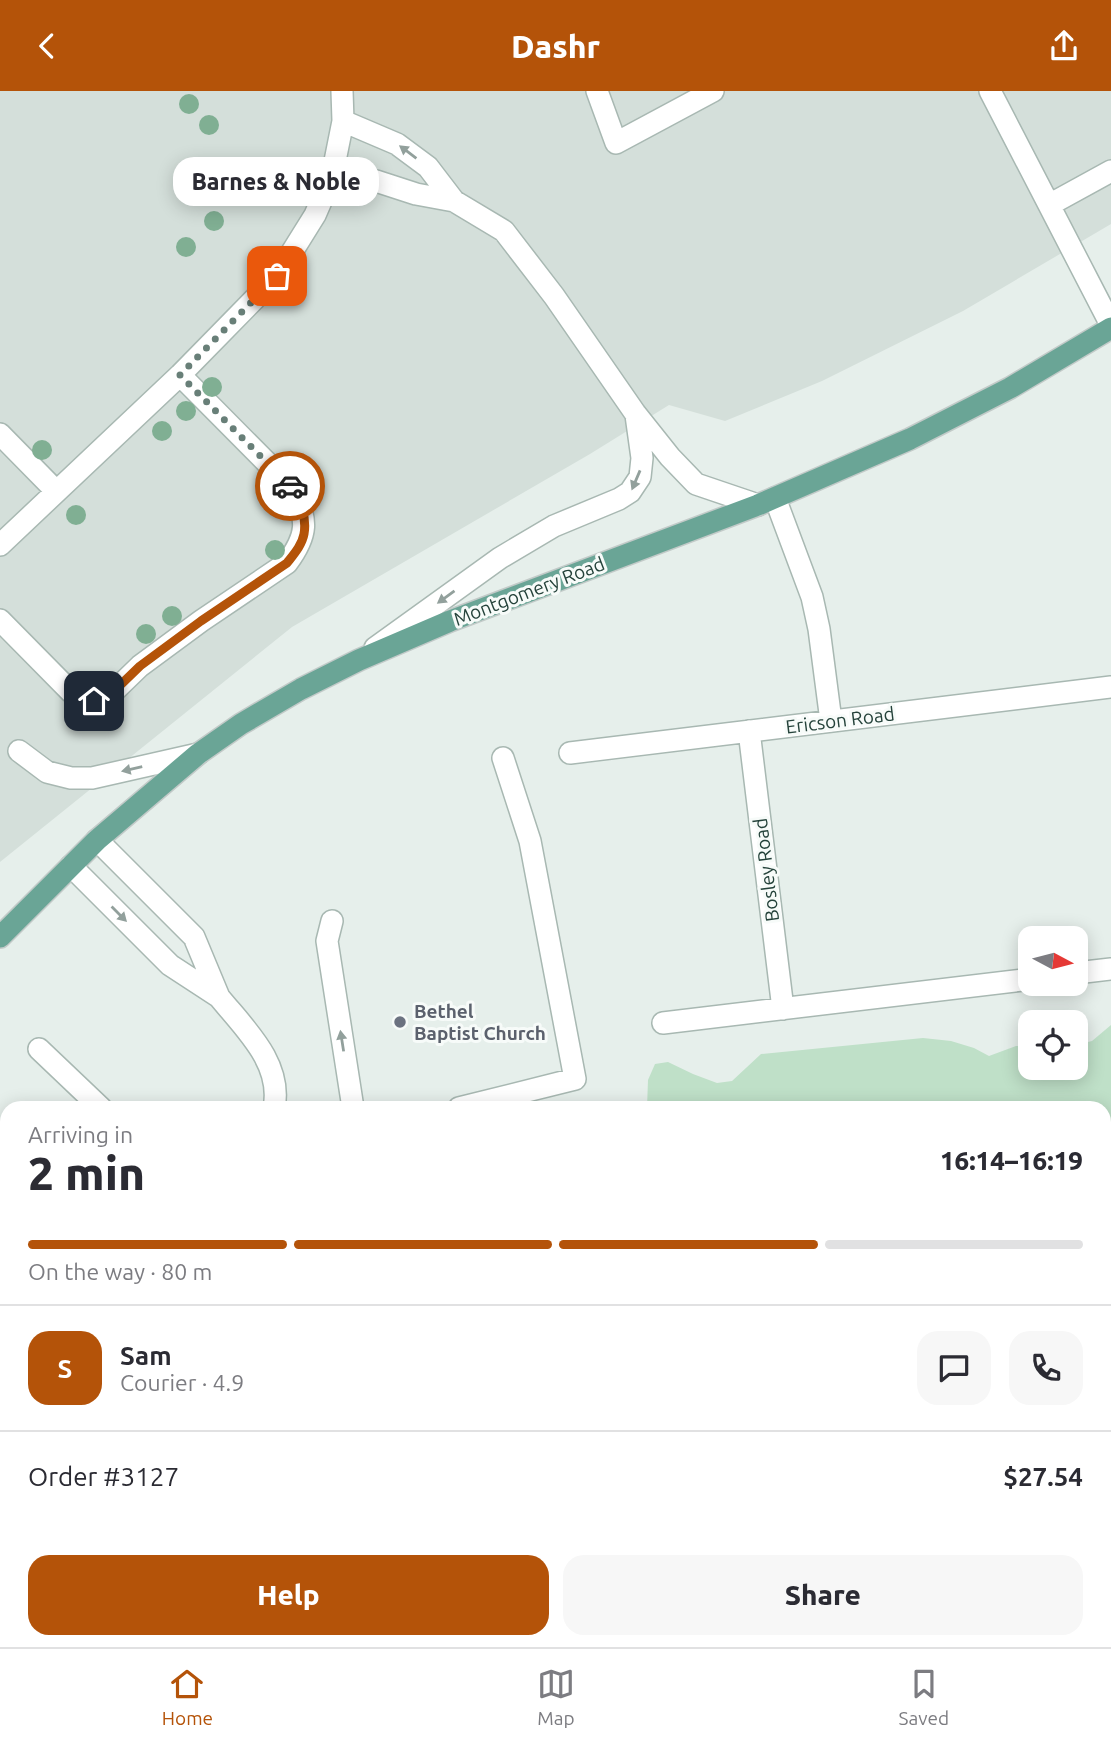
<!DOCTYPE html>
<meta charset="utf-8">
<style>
:root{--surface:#fff;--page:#f7f7f7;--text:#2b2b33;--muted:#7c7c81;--line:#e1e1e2;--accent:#b45309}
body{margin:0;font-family:Ubuntu,sans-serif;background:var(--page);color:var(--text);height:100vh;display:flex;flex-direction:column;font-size:26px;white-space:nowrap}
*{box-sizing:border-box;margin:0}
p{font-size:23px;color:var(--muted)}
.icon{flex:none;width:38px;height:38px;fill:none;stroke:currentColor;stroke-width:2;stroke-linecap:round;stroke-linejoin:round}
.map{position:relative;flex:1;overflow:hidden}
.drawer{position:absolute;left:0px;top:1010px;width:1111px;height:548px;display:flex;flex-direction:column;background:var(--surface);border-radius:21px 21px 0 0;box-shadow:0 4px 18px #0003}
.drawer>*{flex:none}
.needle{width:46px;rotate:97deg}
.tools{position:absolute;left:1018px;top:835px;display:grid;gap:14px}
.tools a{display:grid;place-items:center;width:70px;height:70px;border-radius:14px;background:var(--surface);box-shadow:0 4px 18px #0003;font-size:35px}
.pin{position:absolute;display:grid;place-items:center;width:60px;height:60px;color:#fff;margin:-30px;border-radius:14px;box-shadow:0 4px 10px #0006}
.courier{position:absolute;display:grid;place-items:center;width:70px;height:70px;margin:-35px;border:5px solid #b45309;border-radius:50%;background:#fff;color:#222;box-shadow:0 2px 9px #0007}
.bubble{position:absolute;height:49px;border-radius:21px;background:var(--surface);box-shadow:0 4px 18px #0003;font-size:23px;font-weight:800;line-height:49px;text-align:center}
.headline em{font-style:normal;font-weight:800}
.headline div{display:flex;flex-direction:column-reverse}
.headline{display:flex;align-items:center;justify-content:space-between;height:119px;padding:0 28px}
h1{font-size:46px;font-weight:800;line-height:52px}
.bar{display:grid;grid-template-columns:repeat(4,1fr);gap:10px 7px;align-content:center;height:84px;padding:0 28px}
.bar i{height:9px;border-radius:5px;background:var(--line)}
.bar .current{background:var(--accent)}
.bar p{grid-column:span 4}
.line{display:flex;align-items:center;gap:18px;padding:0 28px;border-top:2px solid var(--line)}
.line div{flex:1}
.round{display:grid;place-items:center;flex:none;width:74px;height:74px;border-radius:21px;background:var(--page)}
.action{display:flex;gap:14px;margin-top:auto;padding:14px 28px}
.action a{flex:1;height:80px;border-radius:21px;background:var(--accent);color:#fff;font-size:28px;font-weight:800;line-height:80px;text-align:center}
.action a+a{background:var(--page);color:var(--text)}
header{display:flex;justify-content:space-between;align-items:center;height:91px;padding:0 28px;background:var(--accent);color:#fff;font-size:32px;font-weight:800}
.dock{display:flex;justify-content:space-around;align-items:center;height:98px;border-top:2px solid var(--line);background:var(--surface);font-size:19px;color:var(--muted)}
.dock a{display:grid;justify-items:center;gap:4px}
.dock .current{color:var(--accent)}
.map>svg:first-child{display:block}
.built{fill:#d4dfda}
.green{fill:#bfe0c8}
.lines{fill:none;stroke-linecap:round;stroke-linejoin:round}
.minor-casing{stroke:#a8b8b2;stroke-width:24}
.major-casing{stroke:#c2cac8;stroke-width:24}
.minor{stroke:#fff;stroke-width:21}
.major{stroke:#6aa596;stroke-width:21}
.tree{fill:#80af93}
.oneway{fill:#92a09c}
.done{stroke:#687f78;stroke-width:7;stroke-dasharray:0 12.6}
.route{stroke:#b45309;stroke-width:9}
.worship-dot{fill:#6b7280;stroke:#f7fbf9;stroke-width:2.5}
.labels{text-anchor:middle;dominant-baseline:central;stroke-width:6;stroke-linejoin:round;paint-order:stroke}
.street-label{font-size:19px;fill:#24423a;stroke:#f7fbf9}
.worship-label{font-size:19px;font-weight:bold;fill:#5b616d;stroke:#f7fbf9;text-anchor:start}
</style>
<header><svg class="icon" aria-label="back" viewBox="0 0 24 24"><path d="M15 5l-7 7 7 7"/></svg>Dashr<svg class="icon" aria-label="share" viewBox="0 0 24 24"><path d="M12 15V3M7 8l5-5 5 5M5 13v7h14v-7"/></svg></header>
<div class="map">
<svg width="1111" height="1556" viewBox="0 0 1111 1556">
<rect width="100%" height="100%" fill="#e6efeb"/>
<path class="built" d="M0 0H1111V133L963 220 822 290 725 330 669 314 590 363 292 536 0 771Z"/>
<path class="green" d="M1111 934V1556H421L416 1551 1104 1550V1017H647L648 989 655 973 668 971 693 983 717 992 732 990 761 963 923 947 951 950 974 957 989 965 1016 955H1031V976H1076V954L1092 950Z"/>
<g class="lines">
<defs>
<path id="minor" d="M597 0 616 52 713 0
M990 0 1049 114
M343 30 397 53 428 76 454 110
M1111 80 1049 114 1111 234
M332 85 376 90 416 103 454 110 504 140 554 205 635 322 670 366 696 393 758 414
M0 343 56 400
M775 407 812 506 819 538 831 630
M0 454 180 284 277 185 315 124 332 85 343 30 342 0
M0 529 71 601 94 610 108 606 140 575 201 530 287 472C308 444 308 429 293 398L180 284
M375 557 500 467 554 435 619 408 630 401 640 386 642 367 636 324
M749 640 783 918
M19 660 47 681 71 687H92L198 663
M570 662 1111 596
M71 775 170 874 219 906 194 846 97 749
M332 830 327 850 353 1017
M1076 882 1111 878
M219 906C244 937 283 972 274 1017
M663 932 1031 888
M39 958 101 1017
M459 1017 575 988 530 750 503 667
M0 1245 7 1251
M0 1354 7 1347
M0 1531 7 1535
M29 1550 37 1556"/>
<path id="major" d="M0 846 97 749 198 663 241 633 301 598 359 569 450 530 758 414 910 348 1010 297 1111 237"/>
</defs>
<use href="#minor" class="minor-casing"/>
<use href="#major" class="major-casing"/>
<use href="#minor" class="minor"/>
<use href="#major" class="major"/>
</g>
<g class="tree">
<circle cx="189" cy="13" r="10"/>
<circle cx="209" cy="34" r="10"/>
<circle cx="239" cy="82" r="10"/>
<circle cx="214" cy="130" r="10"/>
<circle cx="186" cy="156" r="10"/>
<circle cx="212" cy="296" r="10"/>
<circle cx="186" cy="320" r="10"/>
<circle cx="162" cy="340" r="10"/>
<circle cx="42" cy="359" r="10"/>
<circle cx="76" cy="424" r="10"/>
<circle cx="275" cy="459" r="10"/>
<circle cx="172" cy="525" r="10"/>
<circle cx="146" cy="543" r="10"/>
</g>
<defs><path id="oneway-solid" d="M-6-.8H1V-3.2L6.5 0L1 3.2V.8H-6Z" transform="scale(1.75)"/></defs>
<g class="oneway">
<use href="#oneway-solid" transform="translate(408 61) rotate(-143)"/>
<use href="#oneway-solid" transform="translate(636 389) rotate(113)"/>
<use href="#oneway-solid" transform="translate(446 506) rotate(144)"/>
<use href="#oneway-solid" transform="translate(132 678) rotate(167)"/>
<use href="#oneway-solid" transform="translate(119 823) rotate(45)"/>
<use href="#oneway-solid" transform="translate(342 950) rotate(-99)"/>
</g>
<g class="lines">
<path class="done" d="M277 185 180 284 290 395"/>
<path class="route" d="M94 610 108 606 140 575 201 530 287 472C294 463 302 454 304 443 307 426 300 407 290 395"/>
</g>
<circle class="worship-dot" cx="400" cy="931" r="7"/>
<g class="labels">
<g class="street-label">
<text transform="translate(529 500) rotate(-21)">Montgomery Road</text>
<text transform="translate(840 629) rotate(-7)">Ericson Road</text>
<text transform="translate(766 779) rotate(-97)">Bosley Road</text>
</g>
<g class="worship-label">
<text x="414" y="920">Bethel<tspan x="414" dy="22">Baptist Church</tspan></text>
</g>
</g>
</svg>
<div class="tools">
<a><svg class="needle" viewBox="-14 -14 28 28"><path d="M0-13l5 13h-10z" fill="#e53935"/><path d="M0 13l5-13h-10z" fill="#7c7c81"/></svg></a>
<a><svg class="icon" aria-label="locate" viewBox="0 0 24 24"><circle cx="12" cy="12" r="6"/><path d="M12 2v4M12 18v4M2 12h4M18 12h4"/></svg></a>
</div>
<div class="pin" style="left:277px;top:185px;background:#ea580c"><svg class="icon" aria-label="bag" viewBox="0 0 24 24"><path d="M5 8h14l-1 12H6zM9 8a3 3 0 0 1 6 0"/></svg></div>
<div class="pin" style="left:94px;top:610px;background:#1f2937"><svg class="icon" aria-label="home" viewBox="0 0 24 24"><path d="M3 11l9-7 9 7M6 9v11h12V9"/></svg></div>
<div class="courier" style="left:290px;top:395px"><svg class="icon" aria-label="car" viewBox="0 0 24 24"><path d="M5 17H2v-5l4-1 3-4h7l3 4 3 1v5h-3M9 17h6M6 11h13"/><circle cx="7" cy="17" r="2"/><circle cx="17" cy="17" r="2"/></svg></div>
<div class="bubble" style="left:173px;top:66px;width:206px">Barnes &amp; Noble</div>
<section class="drawer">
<div class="headline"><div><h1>2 min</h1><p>Arriving in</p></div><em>16:14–16:19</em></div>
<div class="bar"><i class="current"></i><i class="current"></i><i class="current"></i><i></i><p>On the way · 80 m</p></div>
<div class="line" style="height:126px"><b class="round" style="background:var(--accent);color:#fff">S</b><div><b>Sam</b><p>Courier · 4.9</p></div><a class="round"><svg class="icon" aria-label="chat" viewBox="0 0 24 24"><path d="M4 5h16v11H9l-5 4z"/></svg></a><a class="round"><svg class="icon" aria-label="phone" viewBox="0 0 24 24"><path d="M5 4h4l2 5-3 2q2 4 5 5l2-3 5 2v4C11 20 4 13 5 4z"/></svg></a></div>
<div class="line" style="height:91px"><div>Order #3127</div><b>$27.54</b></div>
<div class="action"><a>Help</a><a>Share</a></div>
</section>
</div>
<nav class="dock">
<a class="current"><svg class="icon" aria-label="home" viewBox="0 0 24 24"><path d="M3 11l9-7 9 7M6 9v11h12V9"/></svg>Home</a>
<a><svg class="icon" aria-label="map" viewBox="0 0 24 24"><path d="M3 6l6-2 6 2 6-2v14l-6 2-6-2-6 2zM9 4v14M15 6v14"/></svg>Map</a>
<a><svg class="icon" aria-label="saved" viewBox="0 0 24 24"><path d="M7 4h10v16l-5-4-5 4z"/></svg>Saved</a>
</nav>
